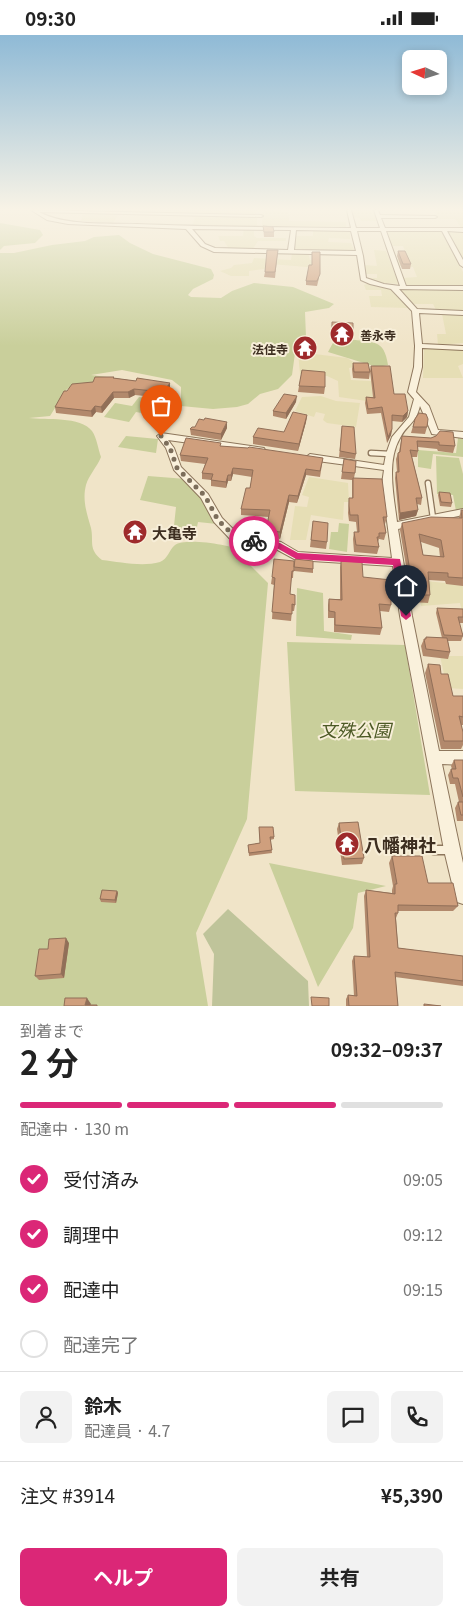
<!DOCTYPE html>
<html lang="ja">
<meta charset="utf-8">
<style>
:root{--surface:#fff;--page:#f2f2f2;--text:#222;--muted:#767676;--line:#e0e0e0;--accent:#db2777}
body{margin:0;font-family:Georgia,"Noto Sans JP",serif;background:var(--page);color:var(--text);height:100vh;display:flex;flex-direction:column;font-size:19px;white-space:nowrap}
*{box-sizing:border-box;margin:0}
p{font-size:16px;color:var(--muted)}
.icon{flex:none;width:28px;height:28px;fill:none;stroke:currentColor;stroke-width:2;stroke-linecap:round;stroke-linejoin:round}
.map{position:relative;height:971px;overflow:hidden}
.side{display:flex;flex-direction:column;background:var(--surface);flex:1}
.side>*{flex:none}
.needle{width:32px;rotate:274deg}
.controls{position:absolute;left:402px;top:15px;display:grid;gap:10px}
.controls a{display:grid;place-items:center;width:45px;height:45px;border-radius:8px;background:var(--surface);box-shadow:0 2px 8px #0003;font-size:25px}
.pin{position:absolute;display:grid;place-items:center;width:42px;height:42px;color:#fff;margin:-51px -21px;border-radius:50% 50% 50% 0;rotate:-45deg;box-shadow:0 0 5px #0007}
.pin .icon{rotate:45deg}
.courier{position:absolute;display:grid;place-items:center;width:50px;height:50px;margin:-25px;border:4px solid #db2777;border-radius:50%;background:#fff;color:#222;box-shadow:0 1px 6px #0007}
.overview em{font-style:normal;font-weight:700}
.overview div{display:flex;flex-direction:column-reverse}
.overview{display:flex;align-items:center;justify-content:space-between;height:85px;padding:0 20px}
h1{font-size:32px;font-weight:700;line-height:38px}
.bar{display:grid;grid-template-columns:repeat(4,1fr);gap:8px 5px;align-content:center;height:60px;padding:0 20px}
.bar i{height:6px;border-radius:4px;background:var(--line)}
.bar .on{background:var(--accent)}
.bar p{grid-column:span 4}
.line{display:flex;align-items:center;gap:12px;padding:0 20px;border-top:1px solid var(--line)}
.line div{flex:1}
.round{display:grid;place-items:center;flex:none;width:52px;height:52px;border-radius:8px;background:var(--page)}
ol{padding:0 20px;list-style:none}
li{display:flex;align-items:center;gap:15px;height:55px}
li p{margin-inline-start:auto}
li .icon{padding:5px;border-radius:50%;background:var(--accent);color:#fff;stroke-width:4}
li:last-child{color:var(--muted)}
li i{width:28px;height:28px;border:2px solid var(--line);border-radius:50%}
.primary-button{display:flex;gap:10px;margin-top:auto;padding:10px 20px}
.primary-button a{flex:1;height:58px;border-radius:8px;background:var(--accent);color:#fff;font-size:20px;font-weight:700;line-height:58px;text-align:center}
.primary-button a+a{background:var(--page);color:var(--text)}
.status{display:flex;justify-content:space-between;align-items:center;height:35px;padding:0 25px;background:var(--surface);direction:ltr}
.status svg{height:14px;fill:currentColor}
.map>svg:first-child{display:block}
.farmland{fill:#e6deb5}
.green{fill:#c9cf9b}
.cemetery{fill:#bfc49a}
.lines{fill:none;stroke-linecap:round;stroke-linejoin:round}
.lane-far1-casing{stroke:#8d765c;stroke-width:7}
.lane-casing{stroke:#8d765c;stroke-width:11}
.street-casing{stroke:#8d765c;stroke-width:2}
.lane-far1{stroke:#faf1dc;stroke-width:4.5}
.lane{stroke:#faf1dc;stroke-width:8}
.street{fill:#faf1dc;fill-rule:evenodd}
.wall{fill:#b2896c;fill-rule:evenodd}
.shaded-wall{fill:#916f58}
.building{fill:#cf9f7d;stroke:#916f58;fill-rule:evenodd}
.route{fill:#db2777}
.done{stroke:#7c6e5b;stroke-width:5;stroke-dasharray:0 9}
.labels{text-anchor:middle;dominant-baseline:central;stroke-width:4;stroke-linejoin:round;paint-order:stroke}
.far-poi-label{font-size:12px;font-weight:bold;fill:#3d2e20;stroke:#f7eed8;text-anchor:start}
.poi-label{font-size:15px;font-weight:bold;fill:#3d2e20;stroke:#f7eed8;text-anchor:start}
.near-park-label{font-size:18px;font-style:italic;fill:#4d5a26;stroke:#f7eed8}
.near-poi-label{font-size:18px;font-weight:bold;fill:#3d2e20;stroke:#f7eed8;text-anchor:start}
</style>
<div class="status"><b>09:30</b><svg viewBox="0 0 49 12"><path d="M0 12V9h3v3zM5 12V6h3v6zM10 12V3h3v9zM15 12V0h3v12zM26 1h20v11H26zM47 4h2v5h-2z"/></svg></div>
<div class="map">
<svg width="463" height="971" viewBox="0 0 463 971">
<rect width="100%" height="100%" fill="#f0e4c8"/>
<path class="farmland" d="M130 175H256V179Z
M352 175H373L377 186H361L360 183 354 182Z
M434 175H463V195L455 184H439Z
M263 176 289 177V186L346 187V192L262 191Z
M83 177 119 178 113 188 81 186Z
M196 180 257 182V191H192Z
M244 193H254V201L257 203H286V206H258L252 215 229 214 224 206H220L218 201H243Z
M313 194 350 195V204L329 203 328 207 351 208 355 217 293 216 294 201H313Z
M386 195 443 197 463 237V252L404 250 402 243 417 242 413 232 398 231 396 224H408L403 211H391L384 196Z
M448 196H463V227L447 197Z
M374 215 386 216 399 249 372 247 365 243H377V239H365L364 230 377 231Z
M292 218H308L310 225H319L318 233 271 229 264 234 249 236V241H231L220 236 231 233 234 230 252 228 254 223 291 225Z
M367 249 392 255 409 273 371 272 369 261H382L381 255H366L364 250Z
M402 253 463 255V276L436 275 433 269H414L400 256Z
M442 279H463V308L438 310 437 299H446Z
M424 313 463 315V329L458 331 463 343H423Z
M298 317 347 323 360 331 349 333 351 345 371 346 373 363 367 366 339 362 338 346 327 341 300 339Z
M321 361 336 366 360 368 356 392 327 388 323 385 325 379 316 377 314 382 295 376 302 362Z
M309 442 348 448 349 467H344L343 485 311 480 306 505H290L295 471 307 472 309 462 302 460Z
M417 545 463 550V581L460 568 421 571Z
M440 621H463V654L447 653Z"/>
<path class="green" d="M0 188 40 195 43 200 35 208 4 211 0 215Z
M119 200 130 208 153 219 211 234 214 240 213 244 193 254 188 260 191 262 221 263 232 256 254 248 293 252 334 269 329 273 305 277 306 302 296 311 292 340 278 354 260 359 248 369 237 372 213 374 181 371V352L172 345 122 335 91 340 115 343 67 354 50 381 29 383C45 385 81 381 92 396 97 403 98 414 101 422 97 432 89 440 86 450 82 465 87 479 91 493 94 507 88 514 102 525 120 527 142 532 160 527 168 524 169 515 175 510 185 502 232 510 243 516L249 529 268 548 247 784 196 898 208 971H0V218H14L52 210 85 206 94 202Z
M349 304C373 308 384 303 388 330L377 332 328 317 334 306Z
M139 362 167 366 158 381 136 377 129 387 104 382 115 368 132 371Z
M126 401 158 404 156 418 118 412Z
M458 403 463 404V422L433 419 431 434 418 432V415L456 418Z
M436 421 459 423 463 439V475L456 476 453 460 437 459Z
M148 441 186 444 199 457 217 489 198 487 195 502 173 500 176 472 140 465Z
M339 488 349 489 347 517 329 514 331 497H338Z
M297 553 323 558 324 596 352 600 351 605 296 601Z
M287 607 405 610 430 760 295 756Z
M269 828 386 851 358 858 353 893 318 952Z"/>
<path class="cemetery" d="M228 874 308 946 309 971H212L214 919 203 899Z"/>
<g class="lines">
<defs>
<path id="lane-far1" d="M371 418 390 419
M428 448 433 483"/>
<path id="lane" d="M434 815H449"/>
<path id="street" d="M31 175 261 180 263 181 261 182 39 177C65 191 107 188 137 189 208 192 279 192 351 193L347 175H351L356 193H380L374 175H378L380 180 435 181 437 182 435 183H381L385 193H463V197L447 196 463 225V232L460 230 442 196H386L406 251H463V255L399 254 417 274 463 276V280L419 278 422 309 463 311V315L422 313V332L416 357 429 371 438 395 463 397V403L432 399 420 371C415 390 408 388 400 403 386 427 394 462 397 487L463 474V480L398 494 412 581 439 716H463V730L442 729 463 828V869L457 867 455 861 444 815 400 581 393 531 296 525 274 513 232 506 214 487 201 463 174 435 166 413 157 401 161 398 264 413 265 415 264 417 261 418 168 405 174 413 181 432 208 459 222 483 239 500 281 507 298 517 392 523 382 449 384 435 310 425 306 422 310 419 384 430 386 419 392 402 409 382 414 364 408 357 414 332 415 311 412 276 391 254 370 249 361 245 357 220 214 217 201 211 186 194 68 189 47 185ZM192 194 291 195 288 215 215 213 205 209ZM296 195 351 196 356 216 294 215ZM357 196H381L400 251 384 249 366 243 363 221Z"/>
</defs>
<use href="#lane-far1" class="lane-far1-casing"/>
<use href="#lane" class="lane-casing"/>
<use href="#street" class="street-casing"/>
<use href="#lane-far1" class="lane-far1"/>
<use href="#lane" class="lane"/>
<use href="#street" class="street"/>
</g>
<path class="wall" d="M263 191 274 197V202H264Z
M278 215 275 243 264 242 265 237Z
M398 216 411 229 410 234H402L397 221Z
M319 243 317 251 306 250V246Z
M332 287 353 298 352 304 331 303Z
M353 328 370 337 369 344 353 343 352 334Z
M371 331 408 376 407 382 402 387 392 386V394L391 400 387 408 381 378 367 379 365 368 366 362H373L370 336Z
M114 342V343L136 346 170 348V354L164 363 135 360 129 363H114L102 378 96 377 92 382 56 378 55 372 67 356 93 347Z
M299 351 325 352 324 359 298 357Z
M296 367 286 384 273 381V376Z
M307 380 306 387 298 416 253 409V402L284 397Z
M415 384 427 392 425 399 411 398Z
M342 391 356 419 355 424 339 422Z
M195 392 227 393 221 405 191 400 190 394Z
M402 401 431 403 436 401 455 411 453 418 438 416 437 414 418 412V416L417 422H412L422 463 421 470 417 469 418 475 416 481 399 485 395 443 396 437H397L396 424 398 418 399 417Z
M221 411 323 423 320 442 306 440 297 468 289 467 280 504 266 501V495L269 482 241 480V474L250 453 252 442 233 439 231 446H228L226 453 211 451V445L202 444V438L205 429 181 426 180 420Z
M344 424 355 438 354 443 387 482 385 489 386 498 384 505 379 504 378 507 379 512 377 519 354 517 353 504 354 497H357L356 487 349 486 348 478 349 463H352V445L341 444Z
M439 457 452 468 451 472 440 471 438 460Z
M461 475H463V551L446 549 445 546 429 545 430 560 428 568 412 567 400 495 402 488 459 483ZM421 507 439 513 440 522 423 520Z
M313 486 327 507 326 514 310 512Z
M295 524 313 526V538L294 536Z
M294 526 293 543H291L290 559 295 570 294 576H292L291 586 272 584 274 550 271 549 272 542Z
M341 526 363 542 391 570 389 577 380 576 382 593 380 600 334 597V583H328V570L329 564H340V532Z
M437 573 463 574V588H459L463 601 461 606H448L450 617 448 624 423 621 421 611 424 604H425L426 602 442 603 436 578Z
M428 629 441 639 453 661H463V690H461L463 697V710L461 714H441L425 638Z
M454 725H463V786H457L455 773 458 767H459L455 749H450L448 740 451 734H452L451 731Z
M339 788 364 823 362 829 342 830 337 794Z
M259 792 274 802V804L270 805 272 818 249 821 248 810 260 808Z
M392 821 458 871 453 876H398V878L396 883 398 913 463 921V951L395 942 398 971H346V964L348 960 354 961 352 926 354 921 367 922 364 861 366 855 392 858V855L393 851 389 828Z
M117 856 118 858 116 868 101 867 100 864Z
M69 908 64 943 39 945 35 941 48 914Z"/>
<path class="shaded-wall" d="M170 348V354L164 363 163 357Z
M134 354 135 360 129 363 128 357Z
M113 357 114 363 102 378 101 372Z
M297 361 296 367 286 384V378Z
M95 371 96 377 92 382 91 376Z
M408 376 407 382 402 387 403 381Z
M307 380 306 387 298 416 299 409Z
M227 387V393L221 405V399Z
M392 394 391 400 387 408 388 402Z
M233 433V439L231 446V440Z
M306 434V440L297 468 298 461Z
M228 440V446L226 453V447Z
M289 460V467L280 504V497Z
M418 475 416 481 399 485 400 478Z
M117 856 118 858 116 868 115 865Z
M66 903 69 908 64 943 61 939Z
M87 963 91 969 90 971 85 970Z"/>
<path class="building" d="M263 191 273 192 274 197H264Z
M267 215H278L275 237H265Z
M398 216H405L411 229H403Z
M312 217H320V239L317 246H306L309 230H312Z
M332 287 353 288V298L332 297Z
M353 328H368L370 337H354Z
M371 331H390L394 359H405L408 376 403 381 392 380V394L388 402 382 372 368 374 366 362 375 363Z
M302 335 325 337V352L299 351Z
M95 342H114L113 343 136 346 137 343 170 348 163 357 134 354 128 357H113L101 372 95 371 91 376 55 372 64 356H67L72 349 93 347Z
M284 359 297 361 286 378 273 376Z
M293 377 307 380 299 409 253 402 258 393 284 397Z
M419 378 426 379 428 384 427 392H413L415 384Z
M205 383 227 387 221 399 190 394 192 392H195L199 384 204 385Z
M342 391 354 392 356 419 340 416Z
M440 396 453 397 455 411 439 410V407L417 406 418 416 410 415 422 463H416L418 475 400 478 396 437H399L398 418 400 417 402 401 431 403 436 401Z
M186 403 221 408 220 411 248 413 249 412 323 423 320 436 306 434 298 461 289 460 280 497 266 495 270 475 241 474 246 453H250L253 435 233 433 231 440H228L226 447 211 445 213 439 202 438 208 423 180 420Z
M344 424 356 426 355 438 342 437Z
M353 443 382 444 387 482H383L386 498H379V502H377L379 512 356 510 354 497H359L358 480H350L349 471V463H353Z
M439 457 450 458 452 468 441 467Z
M461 475H463V543L448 542V538L428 537 430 560H414L402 488 431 482 462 483ZM419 499 441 505 444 522 423 520Z
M313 486 328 488 327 507 311 505Z
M274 524 294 526V536H292L290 559 295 560V570L292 569V579L272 577 275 543 272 542Z
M295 524 313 526V534L294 532Z
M341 526 362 527 363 542 391 545V570L379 569 382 593 335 590V577L329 576V564L342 565Z
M437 573 463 574V582H458L463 601 444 600Z
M426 602 447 603 450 617 426 614 424 604H426Z
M428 629 440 630 441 639H448L453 661H463V682L459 681 463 697V706H444Z
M454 725H463V762L458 743H453L451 734H456Z
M458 767H463V780H461Z
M358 787 364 823 344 824 339 788Z
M259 792H273L274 802H270L272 815 249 818 248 810 260 808Z
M392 821H422L428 848H453L458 871 398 870V878H395L398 913 463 921V946L395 937 398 971H349L348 960 357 961 354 921 370 922 366 855 395 859V849H397Z
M102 855 117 856 115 865 100 864Z
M66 903 61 939 35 941 39 914H48L49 904Z
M311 962 329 963V971H312Z
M65 963H87L85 970H97V971H64Z
M424 969 441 971H424Z"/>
<linearGradient id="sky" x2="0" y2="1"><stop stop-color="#8fbad6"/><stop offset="0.56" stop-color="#f8f3e6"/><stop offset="1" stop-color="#f8f3e6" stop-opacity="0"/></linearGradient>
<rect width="463" height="311" fill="url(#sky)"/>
<path class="route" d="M254 503 280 508 298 518 400 524 411 581 406 585 401 581 393 530 296 524 275 512 251 508 249 506Z"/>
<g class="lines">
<path class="done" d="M161 401 170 413 177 433 205 461 218 485 236 503 254 506"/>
</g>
<defs>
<symbol id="temple-disc" viewBox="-11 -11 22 22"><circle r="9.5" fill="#9e2a2b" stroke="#f7eed8"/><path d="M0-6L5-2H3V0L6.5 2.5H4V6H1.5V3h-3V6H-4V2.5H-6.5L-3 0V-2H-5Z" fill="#fff"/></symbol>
</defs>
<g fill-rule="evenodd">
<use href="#temple-disc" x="328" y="285" width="28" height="28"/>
<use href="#temple-disc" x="291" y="299" width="28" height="28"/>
<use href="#temple-disc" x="121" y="483" width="28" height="28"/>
<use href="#temple-disc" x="333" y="795" width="28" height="28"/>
</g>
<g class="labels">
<g class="far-poi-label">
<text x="360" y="299">善永寺</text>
<text x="288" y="313" text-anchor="end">法住寺</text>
</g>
<g class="poi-label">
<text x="152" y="497">大亀寺</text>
</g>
<g class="near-park-label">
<text x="355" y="694">文殊公園</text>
</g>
<g class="near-poi-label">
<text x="364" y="809">八幡神社</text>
</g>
</g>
</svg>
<div class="controls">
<a><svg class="needle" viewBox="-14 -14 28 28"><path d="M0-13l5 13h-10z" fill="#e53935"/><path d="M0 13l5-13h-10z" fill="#767676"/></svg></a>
</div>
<div class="pin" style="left:161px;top:401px;background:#ea580c"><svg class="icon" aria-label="bag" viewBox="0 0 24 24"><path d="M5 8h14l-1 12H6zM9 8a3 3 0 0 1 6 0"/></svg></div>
<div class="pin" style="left:406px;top:581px;background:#1f2937"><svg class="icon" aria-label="home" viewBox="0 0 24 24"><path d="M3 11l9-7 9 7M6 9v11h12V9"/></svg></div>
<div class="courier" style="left:254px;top:506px"><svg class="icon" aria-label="bike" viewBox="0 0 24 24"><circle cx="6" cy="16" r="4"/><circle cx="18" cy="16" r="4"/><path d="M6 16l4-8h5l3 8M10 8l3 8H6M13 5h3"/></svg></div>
</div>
<section class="side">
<div class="overview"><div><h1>2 分</h1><p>到着まで</p></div><em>09:32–09:37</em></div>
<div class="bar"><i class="on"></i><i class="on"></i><i class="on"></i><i></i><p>配達中 · 130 m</p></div>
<ol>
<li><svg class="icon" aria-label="check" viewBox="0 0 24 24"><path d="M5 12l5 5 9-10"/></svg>受付済み<p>09:05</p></li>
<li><svg class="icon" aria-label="check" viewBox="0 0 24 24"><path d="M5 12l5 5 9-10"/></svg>調理中<p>09:12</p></li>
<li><svg class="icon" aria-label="check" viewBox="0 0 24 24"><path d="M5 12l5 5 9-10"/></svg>配達中<p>09:15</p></li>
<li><i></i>配達完了</li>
</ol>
<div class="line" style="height:90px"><a class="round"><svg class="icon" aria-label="person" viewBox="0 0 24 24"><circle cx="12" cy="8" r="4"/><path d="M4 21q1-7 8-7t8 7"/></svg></a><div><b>鈴木</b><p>配達員 · 4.7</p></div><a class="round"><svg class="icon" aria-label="chat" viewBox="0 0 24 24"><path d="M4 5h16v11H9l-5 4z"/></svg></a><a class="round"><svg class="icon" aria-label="phone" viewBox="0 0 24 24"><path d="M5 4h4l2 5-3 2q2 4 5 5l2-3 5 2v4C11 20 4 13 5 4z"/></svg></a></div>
<div class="line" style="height:65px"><div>注文 #3914</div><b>¥5,390</b></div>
<div class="primary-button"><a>ヘルプ</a><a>共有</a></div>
</section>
